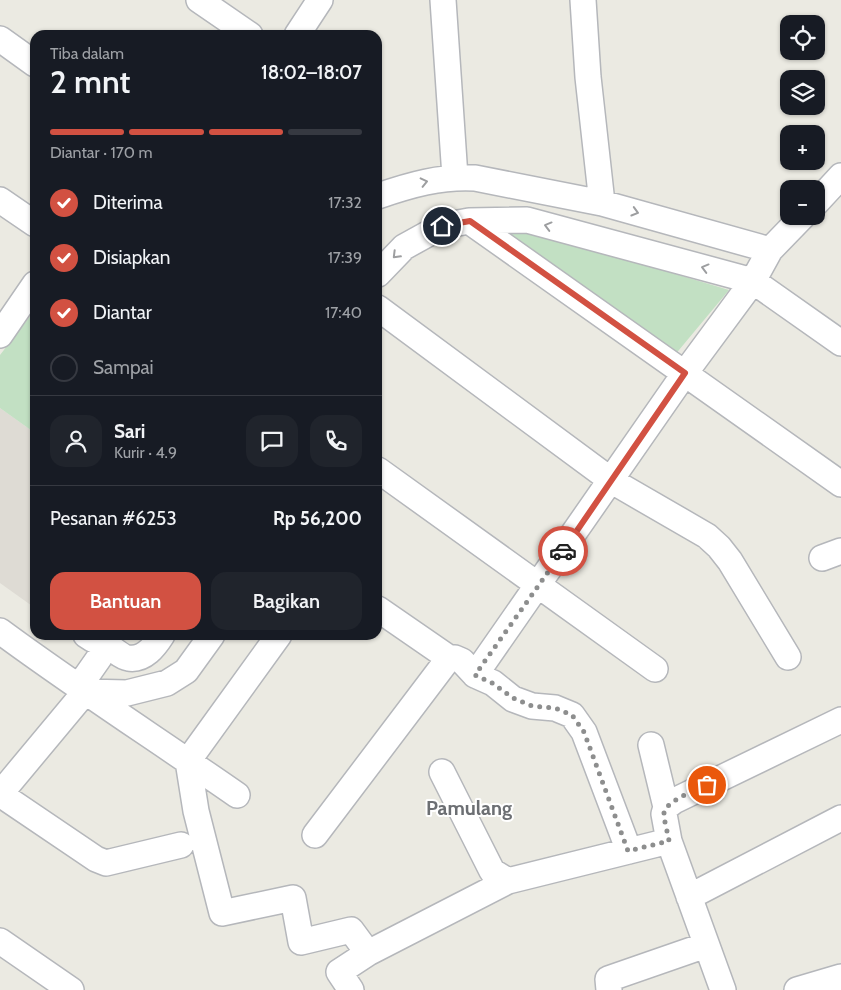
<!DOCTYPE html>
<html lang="id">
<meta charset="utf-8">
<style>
:root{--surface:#171b24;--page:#20242c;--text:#f1f3f6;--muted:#9ea1a6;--line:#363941;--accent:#d25142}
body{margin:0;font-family:Cabin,sans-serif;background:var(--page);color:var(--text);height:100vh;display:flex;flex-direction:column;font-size:19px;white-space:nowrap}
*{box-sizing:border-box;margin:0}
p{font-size:16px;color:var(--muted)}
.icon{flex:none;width:28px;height:28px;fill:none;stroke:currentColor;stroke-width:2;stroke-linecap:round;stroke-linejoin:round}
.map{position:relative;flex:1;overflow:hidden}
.side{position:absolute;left:30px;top:30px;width:352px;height:610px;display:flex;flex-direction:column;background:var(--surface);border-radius:15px;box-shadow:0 1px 4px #0004}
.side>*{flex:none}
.tools{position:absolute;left:780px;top:15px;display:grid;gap:10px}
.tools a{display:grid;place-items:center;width:45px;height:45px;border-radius:10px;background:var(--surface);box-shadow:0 1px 4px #0004;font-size:25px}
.pin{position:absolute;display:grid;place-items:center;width:42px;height:42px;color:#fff;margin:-21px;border:2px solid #fff;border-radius:50%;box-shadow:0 1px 5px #0007}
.courier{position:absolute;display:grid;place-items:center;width:50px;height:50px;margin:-25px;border:4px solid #d25142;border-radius:50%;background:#fff;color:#222;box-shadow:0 1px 6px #0007}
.headline em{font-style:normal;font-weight:600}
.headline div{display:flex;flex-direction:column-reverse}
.headline{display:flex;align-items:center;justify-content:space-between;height:85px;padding:0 20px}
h1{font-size:32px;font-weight:600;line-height:38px}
.bar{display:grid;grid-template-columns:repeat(4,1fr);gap:8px 5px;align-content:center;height:60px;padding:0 20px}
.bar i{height:6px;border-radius:4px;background:var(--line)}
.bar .active{background:var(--accent)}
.bar p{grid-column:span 4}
.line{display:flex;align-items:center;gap:12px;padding:0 20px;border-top:1px solid var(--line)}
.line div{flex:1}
.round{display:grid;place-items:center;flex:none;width:52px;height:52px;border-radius:15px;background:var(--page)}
ol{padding:0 20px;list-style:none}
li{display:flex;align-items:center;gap:15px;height:55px}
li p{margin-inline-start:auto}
li .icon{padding:5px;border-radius:50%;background:var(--accent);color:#fff;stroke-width:4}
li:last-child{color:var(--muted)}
li i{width:28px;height:28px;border:2px solid var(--line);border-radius:50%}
.button{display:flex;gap:10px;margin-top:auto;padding:10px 20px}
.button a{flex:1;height:58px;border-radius:15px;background:var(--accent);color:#fff;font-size:20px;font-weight:600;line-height:58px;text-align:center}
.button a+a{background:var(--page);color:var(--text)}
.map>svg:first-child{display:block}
.education{fill:#dedbd4}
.green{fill:#c2e0c3}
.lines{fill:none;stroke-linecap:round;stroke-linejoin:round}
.minor-casing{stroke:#b5b7bb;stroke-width:28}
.minor{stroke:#fff;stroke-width:25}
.oneway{stroke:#9d9ea0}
.done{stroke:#8d8e8e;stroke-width:5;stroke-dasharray:0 9}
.route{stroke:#d25142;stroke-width:6}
.labels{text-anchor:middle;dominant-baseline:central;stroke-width:4;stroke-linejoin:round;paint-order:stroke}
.district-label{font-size:20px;font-weight:bold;fill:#6c6f73;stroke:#fff}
</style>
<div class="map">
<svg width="841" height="990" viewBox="0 0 841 990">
<rect width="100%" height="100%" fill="#ebeae2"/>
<path class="education" d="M0 408 35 433V608L0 583Z"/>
<path class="green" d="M531 231 729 290 674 356 491 232Z
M35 310V433L0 408V355Z"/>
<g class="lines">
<defs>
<path id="minor" d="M199 0 250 35
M443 0 455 177
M583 0 588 77 602 203
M297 35 320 0
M0 39 35 64
M378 196C410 185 441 176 475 178L602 203 770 250
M0 200 35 224
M816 203 841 176
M469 221 841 484
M378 274 404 247 442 226 469 221 527 220 753 281 841 343
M378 308 612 481 707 536 719 547 730 561 788 657
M0 335 35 284
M378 470 655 669
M822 558 841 551
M378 609 449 658H455L462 661 475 675 493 683 513 699 532 706 555 708 572 715 584 732 629 851
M0 631C77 688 158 740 237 795
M86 635C94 641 99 642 107 646 114 649 121 657 128 658 144 661 155 646 162 635
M279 635 188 761 196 811 222 913 293 898 301 942 351 930 368 953 508 881
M475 675 685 373 753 281 770 250 803 216
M78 688 99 658 106 645
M651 745 666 807
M442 772 492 871 508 881 669 841
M0 794 85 692 127 693 167 683 186 671 212 635
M0 794 96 859 106 863 181 845
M315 835 449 658
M689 897 841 818
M0 941 71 990
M351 990 339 972 368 953
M609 990 608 979 706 945
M723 990 669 841 664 814 666 807 674 801 841 720
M797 990 841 977"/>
</defs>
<use href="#minor" class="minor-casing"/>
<use href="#minor" class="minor"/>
</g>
<defs><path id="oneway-chevron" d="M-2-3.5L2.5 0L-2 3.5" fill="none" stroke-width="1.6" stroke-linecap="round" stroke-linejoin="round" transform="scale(1.25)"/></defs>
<g class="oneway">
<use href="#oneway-chevron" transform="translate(424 182) rotate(-13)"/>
<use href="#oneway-chevron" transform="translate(635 212) rotate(16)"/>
<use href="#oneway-chevron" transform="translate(548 226) rotate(-165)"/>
<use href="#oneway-chevron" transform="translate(396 255) rotate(135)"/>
<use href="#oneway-chevron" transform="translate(705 268) rotate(-165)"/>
</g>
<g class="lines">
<path class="done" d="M563 551 475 675 492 683 513 698 532 706 555 708 572 715 584 732 628 851 669 841C668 833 664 822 664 813 666 801 696 790 707 785"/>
<path class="route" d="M442 226 470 221 685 373 563 551"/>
</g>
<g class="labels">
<g class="district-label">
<text x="469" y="808">Pamulang</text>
</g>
</g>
</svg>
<div class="tools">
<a><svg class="icon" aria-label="locate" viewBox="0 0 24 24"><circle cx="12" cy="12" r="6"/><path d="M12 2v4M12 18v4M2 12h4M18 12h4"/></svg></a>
<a><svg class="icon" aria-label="layers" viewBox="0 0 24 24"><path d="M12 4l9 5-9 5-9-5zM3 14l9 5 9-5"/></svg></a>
<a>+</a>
<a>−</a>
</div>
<div class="pin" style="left:707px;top:785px;background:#ea580c"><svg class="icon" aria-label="bag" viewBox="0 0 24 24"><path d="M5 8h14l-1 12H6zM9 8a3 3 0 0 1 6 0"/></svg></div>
<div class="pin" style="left:442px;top:226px;background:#1f2937"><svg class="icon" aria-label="home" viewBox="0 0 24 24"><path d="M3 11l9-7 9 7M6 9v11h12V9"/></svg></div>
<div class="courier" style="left:563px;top:551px"><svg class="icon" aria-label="car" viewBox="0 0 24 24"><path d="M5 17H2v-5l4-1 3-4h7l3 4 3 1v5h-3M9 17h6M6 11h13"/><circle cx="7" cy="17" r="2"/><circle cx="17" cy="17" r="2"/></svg></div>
<section class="side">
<div class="headline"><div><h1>2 mnt</h1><p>Tiba dalam</p></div><em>18:02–18:07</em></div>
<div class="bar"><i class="active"></i><i class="active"></i><i class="active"></i><i></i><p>Diantar · 170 m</p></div>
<ol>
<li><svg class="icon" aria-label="check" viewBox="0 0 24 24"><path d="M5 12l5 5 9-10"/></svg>Diterima<p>17:32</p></li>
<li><svg class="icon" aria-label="check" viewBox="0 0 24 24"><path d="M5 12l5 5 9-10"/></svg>Disiapkan<p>17:39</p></li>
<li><svg class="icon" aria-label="check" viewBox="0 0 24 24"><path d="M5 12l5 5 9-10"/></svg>Diantar<p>17:40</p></li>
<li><i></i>Sampai</li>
</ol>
<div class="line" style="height:90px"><a class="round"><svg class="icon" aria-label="person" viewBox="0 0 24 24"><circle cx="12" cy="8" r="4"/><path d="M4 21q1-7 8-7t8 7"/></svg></a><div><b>Sari</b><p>Kurir · 4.9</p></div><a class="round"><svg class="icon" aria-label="chat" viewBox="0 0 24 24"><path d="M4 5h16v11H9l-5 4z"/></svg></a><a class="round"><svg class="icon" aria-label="phone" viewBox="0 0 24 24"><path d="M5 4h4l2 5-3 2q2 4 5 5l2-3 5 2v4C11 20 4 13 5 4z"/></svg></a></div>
<div class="line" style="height:65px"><div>Pesanan #6253</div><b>Rp 56,200</b></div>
<div class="button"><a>Bantuan</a><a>Bagikan</a></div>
</section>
</div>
